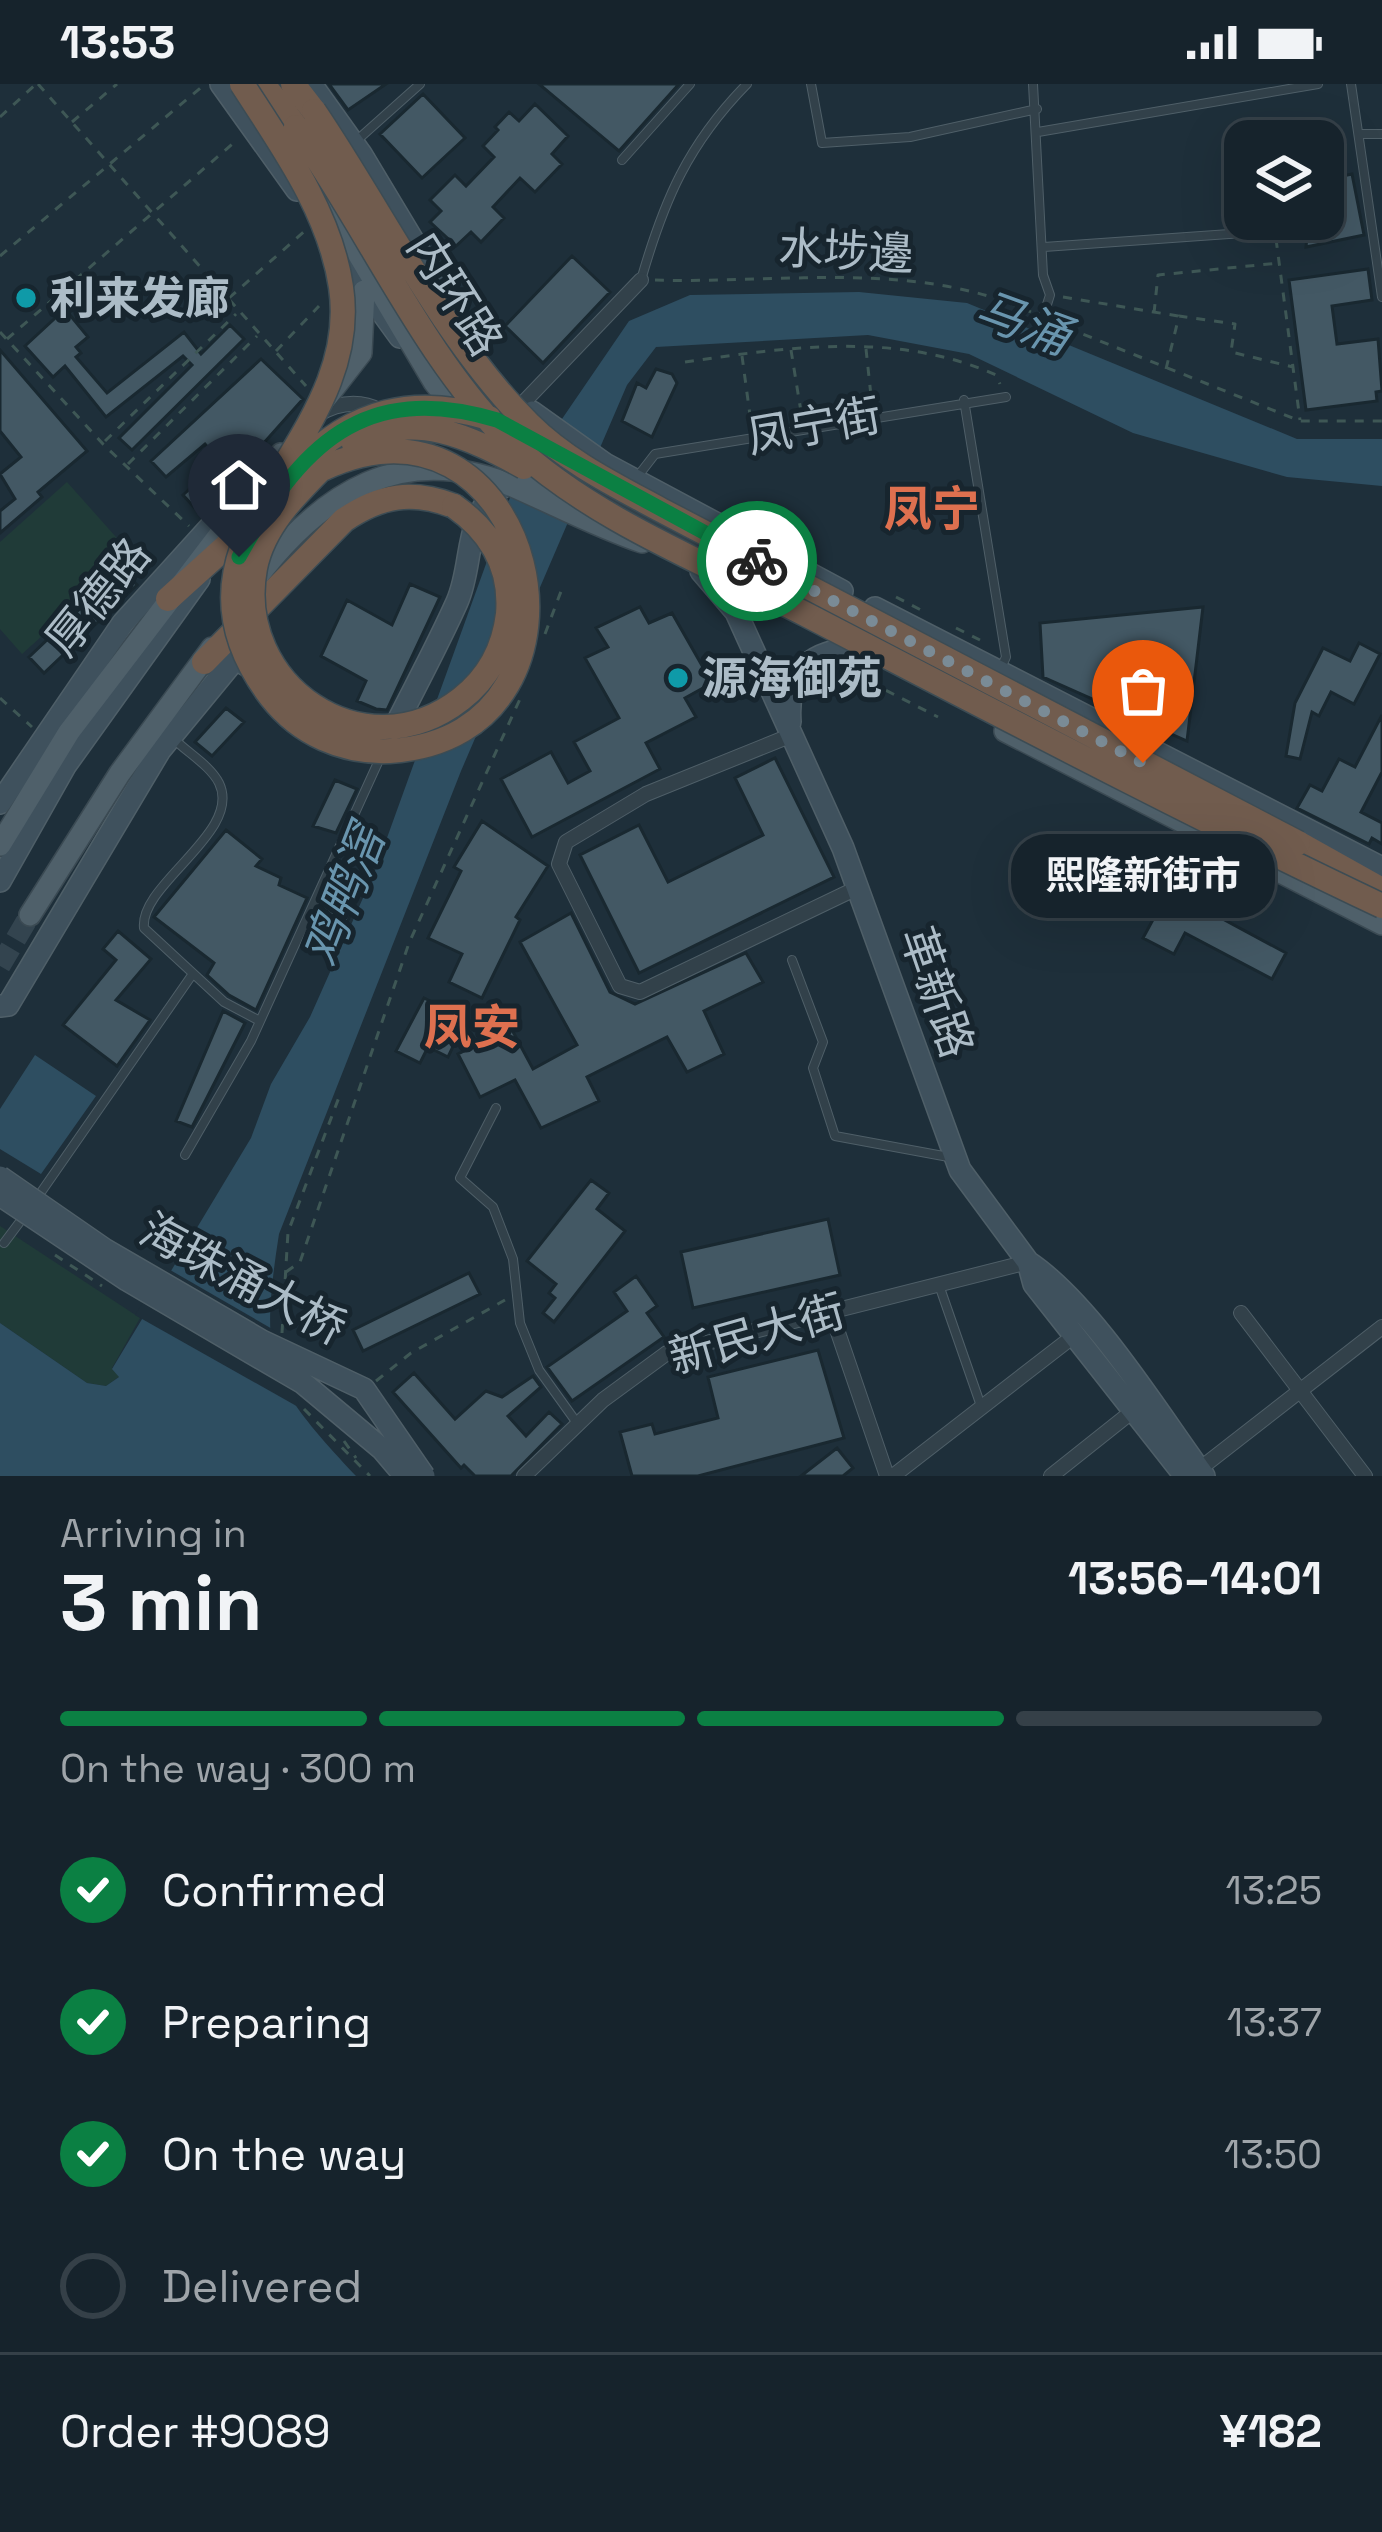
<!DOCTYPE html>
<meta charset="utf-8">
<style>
:root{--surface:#16232c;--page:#232f38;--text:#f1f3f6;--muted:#9ea4a9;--line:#354048;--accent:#0b8043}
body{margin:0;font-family:"Space Grotesk","Noto Sans SC",sans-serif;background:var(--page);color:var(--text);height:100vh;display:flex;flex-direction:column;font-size:45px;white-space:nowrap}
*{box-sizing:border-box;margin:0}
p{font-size:39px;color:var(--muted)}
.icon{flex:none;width:66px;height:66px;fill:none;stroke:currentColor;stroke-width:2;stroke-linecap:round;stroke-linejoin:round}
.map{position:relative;height:1392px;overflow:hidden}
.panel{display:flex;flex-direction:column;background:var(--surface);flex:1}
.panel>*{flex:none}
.fabs{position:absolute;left:1224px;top:36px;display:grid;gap:24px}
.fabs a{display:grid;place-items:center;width:120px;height:120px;border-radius:24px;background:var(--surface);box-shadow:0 12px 48px #0002,0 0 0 3px var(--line);font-size:60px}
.pin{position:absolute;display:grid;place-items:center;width:102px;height:102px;color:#fff;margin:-123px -51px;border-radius:50% 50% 50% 0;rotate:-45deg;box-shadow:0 0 12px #0007}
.pin .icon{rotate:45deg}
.courier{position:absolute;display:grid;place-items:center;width:120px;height:120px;margin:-60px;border:9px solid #0b8043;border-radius:50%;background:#fff;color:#222;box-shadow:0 3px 15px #0007}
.bubble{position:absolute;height:84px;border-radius:36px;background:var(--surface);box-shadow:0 12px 48px #0002,0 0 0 3px var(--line);font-size:39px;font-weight:700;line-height:84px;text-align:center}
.overview em{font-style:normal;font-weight:700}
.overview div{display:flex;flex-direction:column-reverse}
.overview{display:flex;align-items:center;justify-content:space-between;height:204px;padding:0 60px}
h1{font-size:78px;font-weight:700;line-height:90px}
.bar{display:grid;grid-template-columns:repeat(4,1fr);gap:18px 12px;align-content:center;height:144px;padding:0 60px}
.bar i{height:15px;border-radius:9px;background:var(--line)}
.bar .active{background:var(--accent)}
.bar p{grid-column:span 4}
.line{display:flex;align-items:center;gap:30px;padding:0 60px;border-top:3px solid var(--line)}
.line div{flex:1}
ol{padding:0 60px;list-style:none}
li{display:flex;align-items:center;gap:36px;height:132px}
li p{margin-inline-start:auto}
li .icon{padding:12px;border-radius:50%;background:var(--accent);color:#fff;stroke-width:4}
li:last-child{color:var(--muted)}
li i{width:66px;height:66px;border:6px solid var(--line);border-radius:50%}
.status{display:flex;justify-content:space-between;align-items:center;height:84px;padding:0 60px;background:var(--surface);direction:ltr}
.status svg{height:33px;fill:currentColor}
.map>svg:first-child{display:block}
.green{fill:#203b38}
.water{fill:#2e4e61}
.pier{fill:#1e2f3a}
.building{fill:#435864;stroke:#192830;stroke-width:3}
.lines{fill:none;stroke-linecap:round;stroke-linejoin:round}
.primary-tunnel{stroke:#33444f;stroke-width:21;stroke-dasharray:21 10;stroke-linecap:butt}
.lane-casing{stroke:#4f5f68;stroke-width:10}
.street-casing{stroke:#4f5f68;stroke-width:16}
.secondary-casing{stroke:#4f5f68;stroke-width:24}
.primary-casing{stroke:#3b4a53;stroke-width:24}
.highway-casing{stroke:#3c4c54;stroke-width:27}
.path{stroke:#3e5755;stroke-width:3;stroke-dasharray:9 9;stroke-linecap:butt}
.lane{stroke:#32414a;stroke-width:8}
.street{stroke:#32414a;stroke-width:14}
.secondary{stroke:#3f515d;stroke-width:21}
.primary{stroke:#4f606a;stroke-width:21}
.highway{stroke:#715c4e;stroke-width:24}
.secondary-bridge-casing{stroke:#4f5f68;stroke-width:24;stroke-linecap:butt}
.highway-bridge-casing{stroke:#3c4c54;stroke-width:27;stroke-linecap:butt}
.path-bridge{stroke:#3e5755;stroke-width:3;stroke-dasharray:9 9;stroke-linecap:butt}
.secondary-bridge{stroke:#3f515d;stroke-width:21}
.highway-bridge{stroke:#715c4e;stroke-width:24}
.done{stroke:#7a8b96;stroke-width:12;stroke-dasharray:0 21.6}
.route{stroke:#0b8043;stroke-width:15}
.culture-dot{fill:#0f9aa8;stroke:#17252e;stroke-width:4.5}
.labels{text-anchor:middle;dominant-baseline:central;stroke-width:10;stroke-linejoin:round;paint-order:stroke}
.street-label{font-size:45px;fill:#acbcc7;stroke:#17252e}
.poi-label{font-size:45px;font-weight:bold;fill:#acbcc7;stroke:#17252e;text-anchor:start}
.water-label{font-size:48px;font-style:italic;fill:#6995ae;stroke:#17252e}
.neighbourhood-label{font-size:48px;font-weight:bold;fill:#de704f;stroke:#17252e}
</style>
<div class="status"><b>13:53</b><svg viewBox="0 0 49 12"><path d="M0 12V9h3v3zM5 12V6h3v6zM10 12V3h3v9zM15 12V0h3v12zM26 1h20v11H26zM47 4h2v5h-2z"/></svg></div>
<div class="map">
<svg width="1382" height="1392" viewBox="0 0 1382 1392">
<rect width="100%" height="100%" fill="#1e2f3a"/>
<path class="green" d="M67 398 132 471 22 570 0 545V458Z
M0 1142 140 1234 112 1284 120 1292 106 1302 87 1299 0 1239Z"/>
<path class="water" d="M859 208 967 219 1297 355H1382V402L1287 393 1133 349 969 270 868 251 656 263 627 301 461 687 279 1150C259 1279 268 1298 356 1392H0V1239L87 1299 106 1302 119 1293 112 1285 251 1054 271 1000 310 933 375 787 512 408 629 237 690 211Z
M35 971 96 1012 41 1090 0 1065V1025Z"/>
<path class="pier" d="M165 1183 274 1246 300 1324 135 1231Z"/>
<path class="building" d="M329 0H386L348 26Z
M539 0H679L619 67Z
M423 10 465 54 422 94 380 50Z
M535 20 568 52 552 70 562 80 535 108 520 94 493 123 504 134 481 158 471 148 456 162 430 138 441 127 430 116 455 91 466 102 494 73 483 62 498 46 495 43 509 28 519 37Z
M1352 90 1364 151 1306 163 1308 143 1300 135H1323V96Z
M572 172 610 208 543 279 505 242Z
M1368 185 1372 216 1332 222 1337 260 1378 255 1382 307 1376 308 1377 317 1306 326 1289 196Z
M65 225 88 253 76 263 81 269 76 273 107 309 184 248 201 270 230 241 244 255 132 366 119 354 192 281 183 272 106 333 65 282 53 293 25 262Z
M0 266 87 367 38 408 42 413 0 449V427L15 415 0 390 21 373 0 347Z
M261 275 303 315 245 380 248 383 235 393 230 388 194 423 183 411 220 377 205 360 166 393 151 377Z
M656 285 672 290 677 299 652 353 622 337 637 299 646 304Z
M122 485 137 501 44 589 29 573Z
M410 500 440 513 387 626 376 625 357 617 366 597 321 572 347 516 392 541Z
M640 523 649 539 672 529 712 599 685 614 696 633 646 659 660 685 532 753 501 695 551 668 568 699 590 687 574 658 619 634 585 574 608 563 596 544Z
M1203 523 1187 657 1043 593 1040 539Z
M1359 559 1380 570 1354 620 1331 608 1319 632 1312 628 1300 675 1286 672 1295 619 1323 564 1350 577Z
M226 624 244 638 212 672 195 658Z
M1382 631V688L1361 728 1382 739V760L1372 754 1369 760 1297 724 1310 701 1322 707 1339 675 1355 683Z
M775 674 834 793 639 889 580 771 639 741 668 798 763 751 735 694Z
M335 696 357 705 336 749 313 742Z
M482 737 548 782 516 833 520 836 482 914 449 898 462 870 428 854 461 787 454 783Z
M226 746 262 775 256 782 281 794 279 801 307 814 256 926 229 911 207 891 214 879 154 833Z
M335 793 362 804 333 871 304 861Z
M1169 806 1286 869 1272 895 1185 849 1174 870 1143 854Z
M571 829 610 908 635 920 746 869 763 898 704 927 724 970 687 988 667 953 587 993 599 1017 541 1044 515 996 480 1013 458 970 511 944 533 985 577 961 520 858Z
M118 847 151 875 116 916 150 936 117 982 63 941 116 876 103 865Z
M424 914 444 924 440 933 462 944 448 973 428 963 420 979 396 967Z
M223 927 245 939 192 1043 176 1037Z
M591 1096 609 1109 597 1125 625 1147 554 1238 543 1229 555 1214 549 1209 556 1200 527 1177Z
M828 1135 840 1191 693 1224 681 1168Z
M469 1189 480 1210 363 1267 353 1246Z
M636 1192 657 1222 647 1229 664 1253 572 1317 547 1283 627 1227 614 1208Z
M818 1266 844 1354 698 1392H632L620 1348 652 1340 655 1350 718 1334 708 1293Z
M414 1289 455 1335 486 1307 502 1313 533 1292 541 1303 508 1332 526 1352 549 1328 562 1340 511 1392H475L464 1381 461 1384 393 1308Z
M837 1364 853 1384 843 1392H801Z"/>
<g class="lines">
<path class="primary-tunnel" d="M0 882 30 831"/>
<defs>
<path id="lane" d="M811 0 822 59 910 53 1037 25
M1033 0 1043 191 1050 211 1043 233
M1351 0 1382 213
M1038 48 1318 0
M1359 50H1382
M355 58 420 0
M622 76 690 0
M1044 163 1300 145
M641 196C664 116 688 60 747 0
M964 316 1006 573 1000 586
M638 392 655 370 1006 313
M172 653C186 668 210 681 219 699 243 748 139 800 144 844L224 918 258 936
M792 876 823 958 813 984 835 1052 954 1074
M496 1024 460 1094 493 1123 513 1175 520 1239 539 1286 577 1339
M185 1071 251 957 380 674
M37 1114 192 891
M4 1159 25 1131
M939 1201 981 1322"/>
<path id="street" d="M523 319 641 196
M317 331C352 310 386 319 406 354L400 374
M581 399 746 488
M792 651 646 710 566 758 559 780 620 902 640 908 859 803
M831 1228 887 1392
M1241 1229 1365 1392
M1197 1387 1382 1243
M524 1392 603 1316 667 1269 1028 1178
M893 1392 1075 1251
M1051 1392 1134 1326"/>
<path id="secondary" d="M221 0 297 106
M311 0 361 70 477 263
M334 162 400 253
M532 328 605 380 842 507
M701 487 736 528 843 764 960 1086 1028 1178 1034 1200 1185 1392
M875 524 1382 784
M790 638C787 595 803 570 848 565
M333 644 389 655C411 610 436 565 457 518 474 480 463 433 500 405
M0 719 123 539 251 398
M0 797 65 682 199 495
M0 922 8 921 160 666 235 575 261 589
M1028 1178C1091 1220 1158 1329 1204 1392"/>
<path id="primary" d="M301 73 434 298C473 351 517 387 574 420
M319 323 361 269 364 207
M254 497C321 409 402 355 515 403 558 422 598 443 642 458
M1005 647 1382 840
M0 761 69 648 281 370
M30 831 120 689 212 564"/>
<path id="highway" d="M263 0 296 43
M293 0 314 27
M168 515 254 437
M204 578 344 436C381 411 412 406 454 422
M1298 759 1382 806"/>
</defs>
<use href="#lane" class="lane-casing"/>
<use href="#street" class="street-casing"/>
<use href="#secondary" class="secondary-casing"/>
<use href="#primary" class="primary-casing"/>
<use href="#highway" class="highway-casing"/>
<path class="path" d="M38 0 306 302
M0 33 35 1
M72 38 117 0
M1276 155 1300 336
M0 172 204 1
M655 196C778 200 915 175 1031 228
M1063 213 1178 232
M229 214 307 145
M1154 229 1158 191 1279 179
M1050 237 1300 337H1382
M0 248 103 360 189 442
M7 255 237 56
M866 265 872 321
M791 266 802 334
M276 267 319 222
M742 272 752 346
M685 278C788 263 898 247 996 291L1000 300
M1166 285 1179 232 1235 240 1231 268 1293 283
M105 357 236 230
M128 380 257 252
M896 513 921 526
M956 544 980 556
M545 550 563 502
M854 590 938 633
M0 614 32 643
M286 1188 300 1178 409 859 520 615
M282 1249 288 1148 341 1008
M376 1297 411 1269 505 1216
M304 1325 370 1392
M344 1357 356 1374"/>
<use href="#lane" class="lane"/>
<use href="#street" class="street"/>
<use href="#secondary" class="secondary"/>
<use href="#primary" class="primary"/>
<use href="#highway" class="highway"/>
<defs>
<path id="secondary-bridge" d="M0 1093 104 1165 262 1257 364 1305 424 1392
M0 1111 127 1196 303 1299 382 1365 405 1392"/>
<path id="highway-bridge" d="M242 0C282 62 330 128 341 203 365 364 148 452 271 613 300 650 343 669 390 667 623 652 534 272 312 390
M314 27C382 127 444 256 529 340 566 377 615 401 661 426L1298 759
M296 43C366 141 425 276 510 358 591 435 708 480 807 531 998 630 1188 730 1382 822
M354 360C411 324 472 354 524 383
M326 380C297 409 263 442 255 484 233 601 364 691 461 615 488 594 504 564 508 530 512 483 491 448 454 422
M298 383C353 326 414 311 489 334"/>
</defs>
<use href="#secondary-bridge" class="secondary-bridge-casing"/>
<use href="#highway-bridge" class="highway-bridge-casing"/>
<path class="path-bridge" d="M55 1171 102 1202"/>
<use href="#secondary-bridge" class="secondary-bridge"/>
<use href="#highway-bridge" class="highway-bridge"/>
</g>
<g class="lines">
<path class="done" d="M757 477 1143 679"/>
<path class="route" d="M239 473C300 362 363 296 497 336L757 477"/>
</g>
<g class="culture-dot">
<circle cx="26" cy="214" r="12"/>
<circle cx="678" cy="594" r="12"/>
</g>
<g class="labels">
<g class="street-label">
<text transform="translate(846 167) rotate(3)">水埗邊</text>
<text transform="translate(455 210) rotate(58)">内环路</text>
<text transform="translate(814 342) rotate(-10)">凤宁街</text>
<text transform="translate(98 513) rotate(-51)">厚德路</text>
<text transform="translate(937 908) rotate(71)">革新路</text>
<text transform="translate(243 1195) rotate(28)">海珠涌大桥</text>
<text transform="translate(757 1250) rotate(-16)">新民大街</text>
</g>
<g class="poi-label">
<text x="50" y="214">利来发廊</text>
<text x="702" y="594">源海御苑</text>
</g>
<g class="water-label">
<text transform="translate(1023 239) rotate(20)">马涌</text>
<text transform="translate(344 812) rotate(-69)">鸡鸭滘</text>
</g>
<g class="neighbourhood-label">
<text x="932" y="425">凤宁</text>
<text x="472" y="943">凤安</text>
</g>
</g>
</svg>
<div class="fabs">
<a><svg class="icon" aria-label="layers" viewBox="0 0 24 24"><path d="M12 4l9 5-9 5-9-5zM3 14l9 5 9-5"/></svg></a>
</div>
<div class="pin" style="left:1143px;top:679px;background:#ea580c"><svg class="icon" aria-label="bag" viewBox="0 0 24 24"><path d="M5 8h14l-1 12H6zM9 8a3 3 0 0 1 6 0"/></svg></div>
<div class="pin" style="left:239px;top:473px;background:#1f2937"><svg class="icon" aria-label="home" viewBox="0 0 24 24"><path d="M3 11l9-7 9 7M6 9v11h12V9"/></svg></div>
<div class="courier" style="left:757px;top:477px"><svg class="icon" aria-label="bike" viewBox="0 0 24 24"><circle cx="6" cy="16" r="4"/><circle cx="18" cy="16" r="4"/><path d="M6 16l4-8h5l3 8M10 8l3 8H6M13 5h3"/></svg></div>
<div class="bubble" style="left:1011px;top:750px;width:264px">熙隆新街市</div>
</div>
<section class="panel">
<div class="overview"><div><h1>3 min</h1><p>Arriving in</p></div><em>13:56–14:01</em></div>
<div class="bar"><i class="active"></i><i class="active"></i><i class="active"></i><i></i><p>On the way · 300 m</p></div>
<ol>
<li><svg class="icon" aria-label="check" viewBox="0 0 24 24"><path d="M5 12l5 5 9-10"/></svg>Confirmed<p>13:25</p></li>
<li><svg class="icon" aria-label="check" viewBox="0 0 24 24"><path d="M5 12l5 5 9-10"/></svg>Preparing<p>13:37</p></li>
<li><svg class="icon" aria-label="check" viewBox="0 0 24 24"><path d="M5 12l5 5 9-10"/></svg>On the way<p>13:50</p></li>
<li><i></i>Delivered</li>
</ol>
<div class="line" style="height:156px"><div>Order #9089</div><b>¥182</b></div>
</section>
